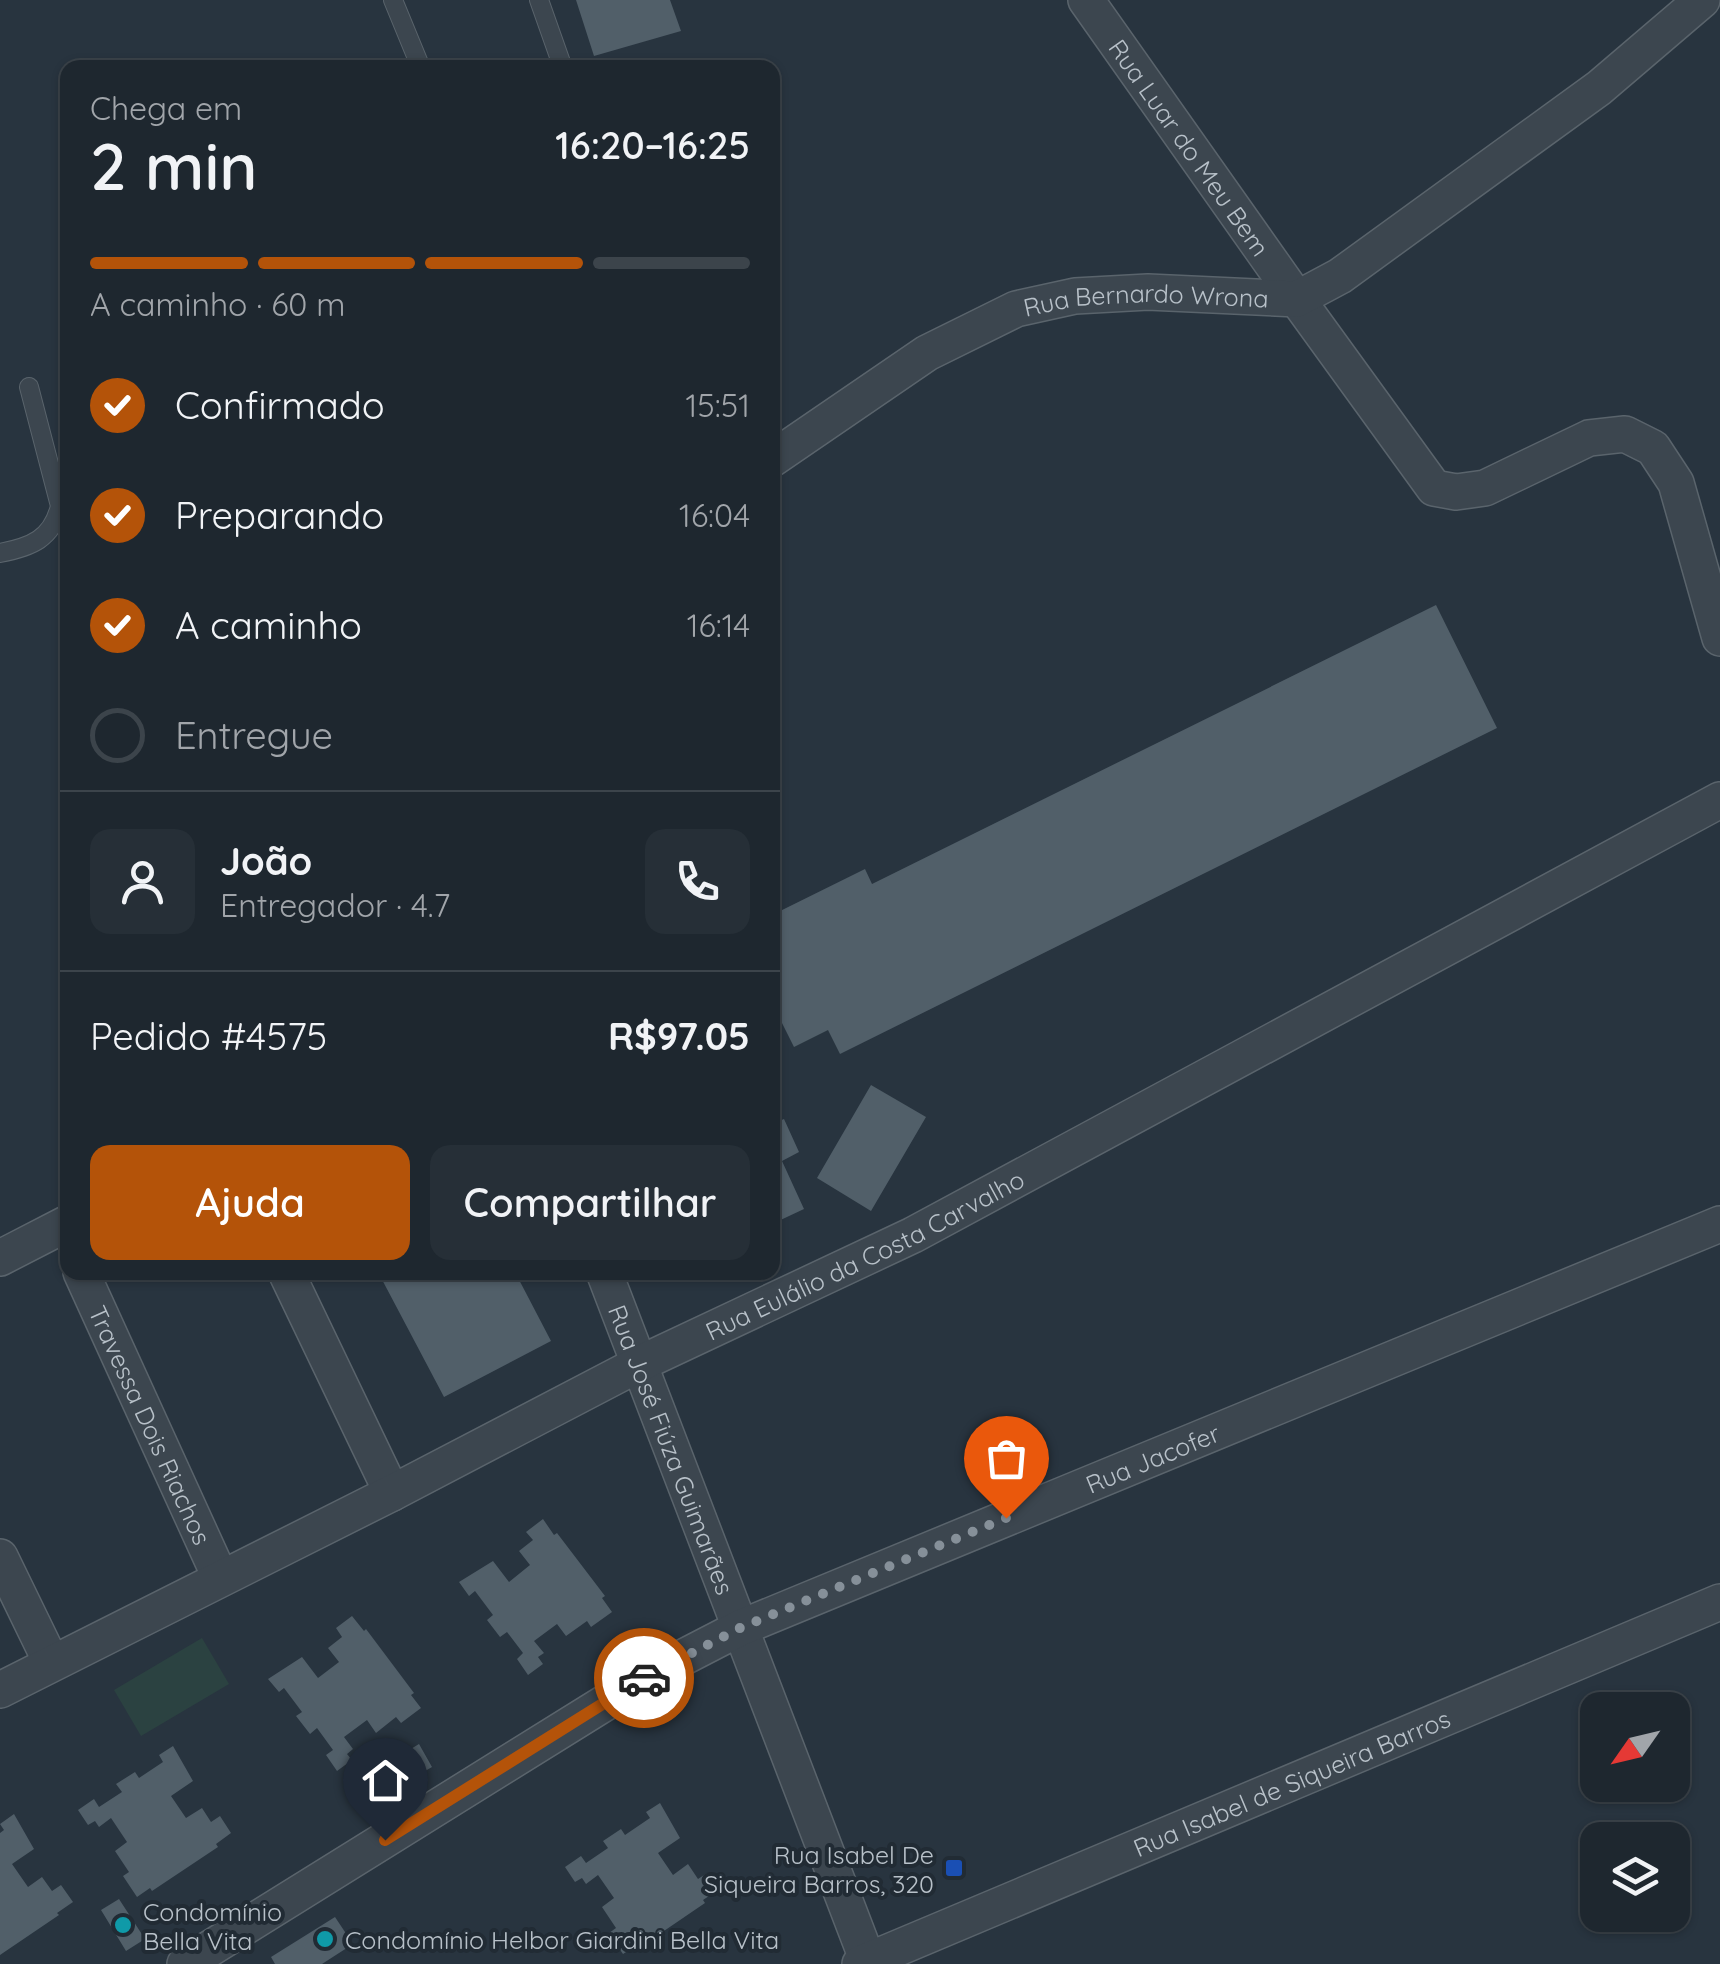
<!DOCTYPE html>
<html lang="pt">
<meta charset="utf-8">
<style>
:root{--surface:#1e272f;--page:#262f37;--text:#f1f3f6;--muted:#a1a5aa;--line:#3c444b;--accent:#b45309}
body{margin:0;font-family:Quicksand,sans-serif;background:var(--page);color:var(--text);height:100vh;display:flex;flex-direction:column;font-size:38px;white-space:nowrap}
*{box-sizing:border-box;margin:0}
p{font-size:32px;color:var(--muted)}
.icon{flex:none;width:55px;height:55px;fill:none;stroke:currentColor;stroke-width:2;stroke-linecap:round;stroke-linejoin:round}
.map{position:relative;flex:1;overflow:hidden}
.panel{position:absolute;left:60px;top:60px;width:720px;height:1220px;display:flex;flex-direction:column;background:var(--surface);border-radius:20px;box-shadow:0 2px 8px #0004,0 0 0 2px var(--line)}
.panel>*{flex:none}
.needle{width:65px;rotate:236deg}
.buttons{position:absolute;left:1580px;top:1692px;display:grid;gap:20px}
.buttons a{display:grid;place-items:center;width:110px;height:110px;border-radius:20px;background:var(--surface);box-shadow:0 2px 8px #0004,0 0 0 2px var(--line);font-size:50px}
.pin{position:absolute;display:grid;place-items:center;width:85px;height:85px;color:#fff;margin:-102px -42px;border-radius:50% 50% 50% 0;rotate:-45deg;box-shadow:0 0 10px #0007}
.pin .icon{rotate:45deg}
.courier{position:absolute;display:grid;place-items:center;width:100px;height:100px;margin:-50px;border:8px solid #b45309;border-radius:50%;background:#fff;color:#222;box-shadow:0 2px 12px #0007}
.head em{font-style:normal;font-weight:600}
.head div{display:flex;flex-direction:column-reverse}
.head{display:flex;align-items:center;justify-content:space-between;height:170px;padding:0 30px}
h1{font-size:65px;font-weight:600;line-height:75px}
.bar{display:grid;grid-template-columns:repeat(4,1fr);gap:15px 10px;align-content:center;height:120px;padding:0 30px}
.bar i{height:12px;border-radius:8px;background:var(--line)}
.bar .on{background:var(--accent)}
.bar p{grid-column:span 4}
.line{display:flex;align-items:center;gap:25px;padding:0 30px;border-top:2px solid var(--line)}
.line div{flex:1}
.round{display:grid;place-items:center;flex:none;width:105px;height:105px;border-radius:20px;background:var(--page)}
ol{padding:0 30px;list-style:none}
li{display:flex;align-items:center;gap:30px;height:110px}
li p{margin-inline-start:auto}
li .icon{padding:10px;border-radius:50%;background:var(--accent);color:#fff;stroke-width:4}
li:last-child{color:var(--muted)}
li i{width:55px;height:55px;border:5px solid var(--line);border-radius:50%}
.cta{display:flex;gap:20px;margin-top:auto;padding:20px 30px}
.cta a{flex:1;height:115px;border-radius:20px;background:var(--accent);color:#fff;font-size:40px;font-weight:600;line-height:115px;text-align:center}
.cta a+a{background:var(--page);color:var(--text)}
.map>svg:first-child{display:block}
.green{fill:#2b4241}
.building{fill:#515f69}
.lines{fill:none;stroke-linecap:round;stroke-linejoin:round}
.lane-casing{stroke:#5a646c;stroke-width:20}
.street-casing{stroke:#5a646c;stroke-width:38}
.lane{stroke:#3c464f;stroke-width:18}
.street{stroke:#3c464f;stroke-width:35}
.done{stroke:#869099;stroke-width:10;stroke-dasharray:0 18}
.route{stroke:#b45309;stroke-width:12}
.transit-dot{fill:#1a4fb4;stroke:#212b34;stroke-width:4}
.culture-dot{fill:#0f9aa8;stroke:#212b34;stroke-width:4}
.labels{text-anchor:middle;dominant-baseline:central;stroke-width:8;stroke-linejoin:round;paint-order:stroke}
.street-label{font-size:25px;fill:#b8c1c9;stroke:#212b34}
.poi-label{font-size:25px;fill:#b8c1c9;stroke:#212b34;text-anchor:start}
</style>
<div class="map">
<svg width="1720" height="1964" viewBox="0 0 1720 1964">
<rect width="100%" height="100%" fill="#28343f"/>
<path class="green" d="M202 1638 229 1684 141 1736 114 1690Z"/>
<path class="building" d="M576 0H670L681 31 594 56Z
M1436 605 1497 728 840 1054 828 1030 794 1047 772 1003V915L865 869 872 884Z
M871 1085 926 1117 871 1211 817 1178Z
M784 1119 799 1152 782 1161 804 1209 772 1224V1124Z
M378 1272H515L551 1341 444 1397Z
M543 1519 554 1535 557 1533 605 1596 602 1598 612 1612 591 1627 587 1621 566 1636 557 1624 534 1641 544 1653 538 1657 543 1664 528 1675 517 1659 523 1653 507 1632 500 1637 487 1620 493 1615 475 1591 469 1596 459 1582 493 1561 509 1582 530 1565 519 1551 533 1540 526 1532Z
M352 1616 364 1631 366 1629 414 1693 411 1695 421 1708 401 1723 396 1717 376 1733 367 1720 344 1737 353 1749 347 1754 352 1760 337 1771 326 1755 333 1750 317 1728 310 1734 296 1716 302 1712 284 1688 279 1692 268 1679 302 1657 318 1678 339 1662 328 1648 342 1637 336 1628Z
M419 1744 432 1767 384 1795 371 1773Z
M173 1746 193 1781 171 1796 186 1818 202 1808 211 1822 220 1816 231 1833 216 1844 218 1847 152 1891 150 1888 137 1897 123 1876 129 1872 115 1851 127 1842 111 1818 99 1827 95 1821 88 1825 78 1810 94 1799 99 1807 122 1792 116 1784 135 1772 139 1778 163 1762 159 1755Z
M660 1803 680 1838 658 1853 673 1875 688 1864 698 1879 707 1873 718 1890 703 1900 705 1903 639 1948 637 1945 623 1954 609 1933 616 1928 602 1907 614 1898 598 1875 586 1884 582 1878 575 1882 565 1867 581 1856 586 1863 608 1848 603 1841 621 1829 625 1835 650 1818 646 1812Z
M14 1814 34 1849 12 1864 28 1887 42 1877 52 1891 61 1885 73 1902 57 1913 59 1915 0 1955V1833L4 1830 0 1824Z
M119 1899 145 1939 126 1951 101 1910Z
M335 1917 353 1944 322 1964H275L271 1957Z"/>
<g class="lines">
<defs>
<path id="lane" d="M393 0 421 68
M539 0 563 68
M0 553C31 547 52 539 60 506L29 387"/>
<g id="street">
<path id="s1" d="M1086 0 1297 299 1434 488 1456 492 1485 488 1589 438 1625 434 1653 448 1676 483 1720 638"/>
<path id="s2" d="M772 459 927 353 1016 309 1075 296 1148 292 1297 299 1340 276 1599 88 1702 0"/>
<path d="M0 1258 68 1223"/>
<path id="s3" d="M81 1272 220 1577"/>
<path d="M286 1272 392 1493"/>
<path id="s4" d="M604 1272 869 1964"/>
<path d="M0 1557 51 1662"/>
<path id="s5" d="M0 1690 392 1493 639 1364 913 1235 1720 800"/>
<path id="s6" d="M185 1964 653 1673 740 1628 1720 1224"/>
<path id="s7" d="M860 1964 1720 1602"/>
</g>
</defs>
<use href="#lane" class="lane-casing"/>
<use href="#street" class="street-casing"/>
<use href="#lane" class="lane"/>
<use href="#street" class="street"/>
</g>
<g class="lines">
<path class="done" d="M644 1678 740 1628 1006 1518"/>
<path class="route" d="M385 1840 644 1678"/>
</g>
<rect class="transit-dot" x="944" y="1858" width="20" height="20" rx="5"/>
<g class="culture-dot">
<circle cx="123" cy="1925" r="10"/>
<circle cx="325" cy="1939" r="10"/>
</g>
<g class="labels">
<g class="street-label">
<text stroke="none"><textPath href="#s1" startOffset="180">Rua Luar do Meu Bem</textPath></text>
<text stroke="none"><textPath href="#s2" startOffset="418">Rua Bernardo Wrona</textPath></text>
<text stroke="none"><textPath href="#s5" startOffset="968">Rua Eulálio da Costa Carvalho</textPath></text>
<text stroke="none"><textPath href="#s3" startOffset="168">Travessa Dois Riachos</textPath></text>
<text stroke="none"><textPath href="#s4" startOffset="190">Rua José Fiúza Guimarães</textPath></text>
<text stroke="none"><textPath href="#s6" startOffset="1095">Rua Jacofer</textPath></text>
<text stroke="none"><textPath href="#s7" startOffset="468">Rua Isabel de Siqueira Barros</textPath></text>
</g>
<g class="poi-label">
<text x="934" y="1854" text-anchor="end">Rua Isabel De<tspan x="934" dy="29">Siqueira Barros, 320</tspan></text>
<text x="143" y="1911">Condomínio<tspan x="143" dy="29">Bella Vita</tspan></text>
<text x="345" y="1939">Condomínio Helbor Giardini Bella Vita</text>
</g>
</g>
</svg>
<div class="buttons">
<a><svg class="needle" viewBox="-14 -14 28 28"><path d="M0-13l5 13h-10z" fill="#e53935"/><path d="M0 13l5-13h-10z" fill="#a1a5aa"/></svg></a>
<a><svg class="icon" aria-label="layers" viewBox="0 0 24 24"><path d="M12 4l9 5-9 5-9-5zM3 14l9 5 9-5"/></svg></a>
</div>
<div class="pin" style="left:1006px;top:1518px;background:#ea580c"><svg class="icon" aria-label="bag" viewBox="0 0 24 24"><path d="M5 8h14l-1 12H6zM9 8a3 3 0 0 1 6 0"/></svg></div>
<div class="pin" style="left:385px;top:1840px;background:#1f2937"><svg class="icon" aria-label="home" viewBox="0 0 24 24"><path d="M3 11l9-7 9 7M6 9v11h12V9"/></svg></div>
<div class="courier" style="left:644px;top:1678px"><svg class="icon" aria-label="car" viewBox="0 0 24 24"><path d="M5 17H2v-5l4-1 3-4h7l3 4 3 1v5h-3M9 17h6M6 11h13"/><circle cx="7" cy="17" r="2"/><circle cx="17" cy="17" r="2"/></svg></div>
<section class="panel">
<div class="head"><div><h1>2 min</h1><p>Chega em</p></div><em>16:20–16:25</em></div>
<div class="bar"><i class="on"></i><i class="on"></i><i class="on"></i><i></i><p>A caminho · 60 m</p></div>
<ol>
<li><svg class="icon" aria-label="check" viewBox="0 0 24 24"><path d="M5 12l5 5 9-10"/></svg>Confirmado<p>15:51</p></li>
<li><svg class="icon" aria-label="check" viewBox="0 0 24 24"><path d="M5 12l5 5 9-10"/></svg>Preparando<p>16:04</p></li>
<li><svg class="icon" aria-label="check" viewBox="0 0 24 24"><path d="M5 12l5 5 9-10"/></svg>A caminho<p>16:14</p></li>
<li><i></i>Entregue</li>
</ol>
<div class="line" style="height:180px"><a class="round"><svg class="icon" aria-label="person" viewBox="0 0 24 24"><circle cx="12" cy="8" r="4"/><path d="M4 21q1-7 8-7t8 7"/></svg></a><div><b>João</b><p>Entregador · 4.7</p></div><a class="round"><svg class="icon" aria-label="phone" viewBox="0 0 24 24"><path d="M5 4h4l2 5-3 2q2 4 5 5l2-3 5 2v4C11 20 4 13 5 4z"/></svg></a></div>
<div class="line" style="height:130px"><div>Pedido #4575</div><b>R$97.05</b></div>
<div class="cta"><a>Ajuda</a><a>Compartilhar</a></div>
</section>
</div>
